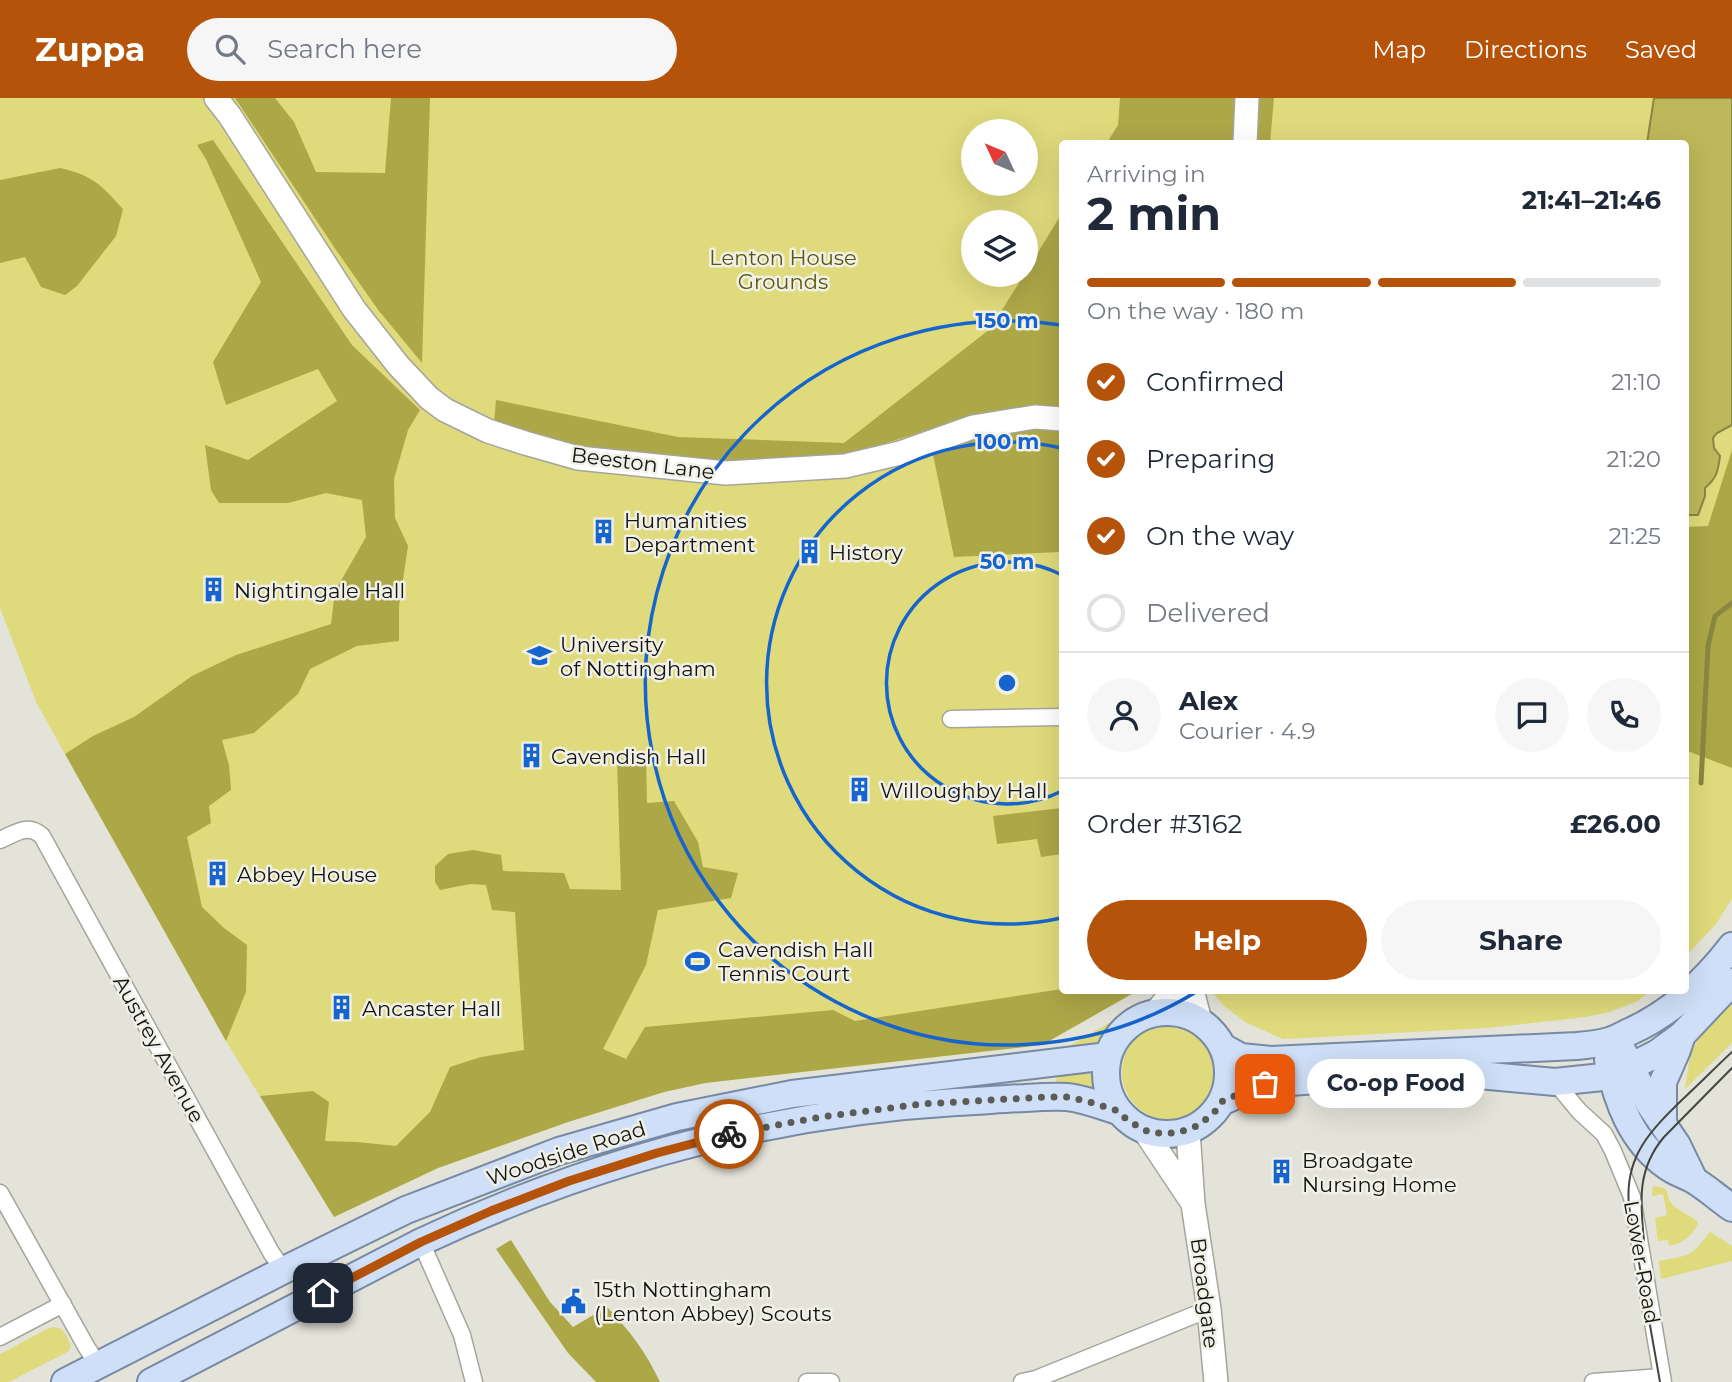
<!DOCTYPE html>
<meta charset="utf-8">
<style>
:root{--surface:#fff;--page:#f6f6f7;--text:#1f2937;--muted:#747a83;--line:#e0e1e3;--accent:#b45309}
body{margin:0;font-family:Montserrat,sans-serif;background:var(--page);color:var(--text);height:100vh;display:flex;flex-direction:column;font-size:26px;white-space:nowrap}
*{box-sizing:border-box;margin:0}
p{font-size:23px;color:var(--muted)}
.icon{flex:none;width:38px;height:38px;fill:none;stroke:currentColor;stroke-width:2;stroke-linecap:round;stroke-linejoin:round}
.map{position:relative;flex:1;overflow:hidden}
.panel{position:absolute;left:1059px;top:42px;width:630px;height:854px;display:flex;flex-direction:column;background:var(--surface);border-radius:7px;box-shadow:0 7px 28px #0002}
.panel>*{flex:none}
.needle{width:46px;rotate:314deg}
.controls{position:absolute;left:961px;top:21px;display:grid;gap:14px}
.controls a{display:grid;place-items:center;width:77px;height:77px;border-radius:50%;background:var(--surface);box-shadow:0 7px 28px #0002;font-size:35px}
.pin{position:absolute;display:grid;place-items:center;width:60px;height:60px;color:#fff;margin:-30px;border-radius:14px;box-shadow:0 4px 10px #0006}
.courier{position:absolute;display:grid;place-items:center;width:70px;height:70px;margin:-35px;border:5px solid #b45309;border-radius:50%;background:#fff;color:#222;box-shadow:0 2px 9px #0007}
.bubble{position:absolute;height:49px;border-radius:24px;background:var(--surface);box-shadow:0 7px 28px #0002;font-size:23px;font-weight:700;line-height:49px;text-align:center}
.summary em{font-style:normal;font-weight:700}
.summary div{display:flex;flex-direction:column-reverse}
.summary{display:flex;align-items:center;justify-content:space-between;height:119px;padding:0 28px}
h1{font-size:46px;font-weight:700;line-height:52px}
.bar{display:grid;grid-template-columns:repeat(4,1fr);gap:10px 7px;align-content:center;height:84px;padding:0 28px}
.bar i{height:9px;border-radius:5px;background:var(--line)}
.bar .on{background:var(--accent)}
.bar p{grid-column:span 4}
.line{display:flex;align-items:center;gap:18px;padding:0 28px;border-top:2px solid var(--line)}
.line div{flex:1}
.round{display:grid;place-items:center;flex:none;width:74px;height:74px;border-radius:37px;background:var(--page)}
ol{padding:0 28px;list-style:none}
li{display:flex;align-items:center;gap:21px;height:77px}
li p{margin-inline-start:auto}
li .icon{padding:7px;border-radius:50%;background:var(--accent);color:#fff;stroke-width:4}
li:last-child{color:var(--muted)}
li i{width:38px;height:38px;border:4px solid var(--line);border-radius:50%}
.button{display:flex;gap:14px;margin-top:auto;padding:14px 28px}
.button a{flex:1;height:80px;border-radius:42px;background:var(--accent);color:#fff;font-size:28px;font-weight:700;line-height:80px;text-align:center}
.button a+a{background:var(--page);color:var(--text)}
header{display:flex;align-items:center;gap:42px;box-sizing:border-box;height:98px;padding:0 35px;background:var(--accent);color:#fff}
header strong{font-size:33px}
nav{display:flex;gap:38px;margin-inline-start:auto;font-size:24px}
.search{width:490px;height:63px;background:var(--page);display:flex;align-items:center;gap:18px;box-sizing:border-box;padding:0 24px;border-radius:38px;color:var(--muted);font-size:26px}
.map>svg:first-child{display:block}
.green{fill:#dfda7b;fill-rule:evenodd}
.forest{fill:#aca747}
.water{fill:#bdb859;stroke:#8a8643;stroke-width:2}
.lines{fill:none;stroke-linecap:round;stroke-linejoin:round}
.stream{stroke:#8a8643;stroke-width:5}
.street-casing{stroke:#a5a59c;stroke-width:19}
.secondary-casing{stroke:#a5a59c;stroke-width:26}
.primary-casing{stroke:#7789a3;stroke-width:30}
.street{stroke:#fff;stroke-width:16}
.secondary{stroke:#fff;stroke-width:23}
.primary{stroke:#cedff7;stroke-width:26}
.tram{stroke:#454541;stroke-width:2}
.done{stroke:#5c5c57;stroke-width:7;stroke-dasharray:0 12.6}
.route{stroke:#b45309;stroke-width:9}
.ring{fill:none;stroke:#1664ce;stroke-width:3.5}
.labels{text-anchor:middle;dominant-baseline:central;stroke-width:5;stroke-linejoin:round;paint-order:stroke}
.park-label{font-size:21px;fill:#5b570f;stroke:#f1f0e7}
.street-label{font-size:21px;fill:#131310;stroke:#f1f0e7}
.poi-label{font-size:21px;fill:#131310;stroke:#f1f0e7;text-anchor:start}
.centre{fill:#1664ce;stroke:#f1f0e7;stroke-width:3.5}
.ring-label{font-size:21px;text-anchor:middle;font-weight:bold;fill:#1664ce;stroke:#f1f0e7;stroke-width:5;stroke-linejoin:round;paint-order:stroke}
</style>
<header>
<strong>Zuppa</strong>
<div class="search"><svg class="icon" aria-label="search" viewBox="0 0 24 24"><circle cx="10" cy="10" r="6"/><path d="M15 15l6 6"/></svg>Search here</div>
<nav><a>Map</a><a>Directions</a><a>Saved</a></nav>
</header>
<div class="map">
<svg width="1732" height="1284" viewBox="0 0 1732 1284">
<rect width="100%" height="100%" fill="#e3e3da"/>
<path class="green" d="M0 0H1732V801L1716 826 1685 859V46H1062V892L1137 893 1042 947 705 985 664 994 568 1024 438 1070 334 1119 226 943 37 606 0 510ZM973 33H1026V86H973ZM973 124H1026V177H973Z
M1211 893H1650L1638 903 1610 914 1585 919 1488 930 1283 941 1247 925 1224 908Z
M1732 897V945L1685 991 1690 957 1707 922Z
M1119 919C1114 926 1110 932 1105 939 1095 954 1076 952 1061 953Z
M1122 974a48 48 0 1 1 96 0a48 48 0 1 1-96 0Z
M1097 971 1100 998 1056 990 1057 974Z
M1653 1088C1673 1090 1663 1094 1672 1106 1678 1112 1690 1118 1697 1123L1698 1126C1691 1139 1683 1145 1669 1148L1668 1142 1658 1143 1655 1120 1667 1117 1663 1096 1652 1098Z
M1710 1134 1732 1148V1163L1661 1181 1659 1163C1690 1157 1690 1160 1710 1134Z
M54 1229C65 1230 67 1239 71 1248L69 1253 9 1284H0V1256L49 1230Z"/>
<path class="forest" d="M235 0H275L294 24 316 74 385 75 391 0H430L422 265 379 213 334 149Z
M1120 0H1274L1270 45 1106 46 1118 27Z
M213 42 352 247 420 312 408 332 394 381 395 420 408 448 399 508V543L357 548 310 571 298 596 254 635 222 642 229 667 231 692 209 708 211 725 187 739 202 809 224 830 247 847 246 894 226 943 65 656 93 638 134 619 192 578 236 557 331 526 335 493 366 439 362 402 326 395 288 405H219L211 392 205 347 248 362 337 303 318 271 226 307 213 264 261 184 206 61 197 47Z
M60 70C94 78 100 86 123 111L116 138 77 188 65 197 41 189 25 159 0 165V82Z
M1062 115V456L1060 454 954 459 928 332 841 359 785 368 655 359 568 347 494 325 496 302 678 339 844 345 990 231 1024 177H1026V174Z
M1732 352V670L1685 652V429L1708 428Z
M646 660 647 705 674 703 698 744 703 769 738 775 731 800 658 812 646 867 603 951 626 961 645 929 833 912 855 923 1062 891V892L1137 893 1042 947 705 985 664 994 568 1024 438 1070 334 1119 260 998 313 993 329 1004 325 1043 357 1044 396 1048 430 1014 450 969 481 959 524 952 515 814 492 812 486 787 470 786 440 792 435 784V768L448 756 473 752 501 757 503 773 564 775 570 791 621 792 617 662Z
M1062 710V756L1041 759 1037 741 997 746 993 718Z
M511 1142 550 1204 573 1229 607 1209C630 1233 646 1254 660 1284H596L568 1255 496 1151Z"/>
<path class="water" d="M1654 0H1732V327L1717 335 1713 340 1714 350 1720 358C1718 373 1717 380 1705 390V398L1698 417H1685V46L1647 45Z"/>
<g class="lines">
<path class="stream" d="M1701 685 1708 548 1715 518 1732 505"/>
<defs>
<path id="street" d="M951 621 1062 619
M0 742C16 735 28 725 42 738L272 1156 284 1172
M1555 984 1579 1013 1604 1036 1613 1053 1632 1099 1663 1284
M0 1095 87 1250 99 1268
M421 1144 462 1237 474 1284
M0 1239 63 1206
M807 1284H831
M1022 1284 1036 1281 1209 1211
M1593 1284 1662 1279"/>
<path id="secondary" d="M216 0 230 18 354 211 398 267 429 300 445 312 488 333 525 345 578 360 726 375 845 368 900 355 973 329 1035 319 1062 321
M1245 46 1247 0
M1192 892 1200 923
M1156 914 1174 892
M1144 1032 1192 1104
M1188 1033 1193 1106 1209 1211 1216 1284"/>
<path id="primary" d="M1106 975a61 61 0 1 1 122 0a61 61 0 1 1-122 0Z
M1223 949 1241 959 1271 962 1577 948C1588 947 1599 946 1609 943 1616 941 1623 937 1629 934 1670 916 1705 883 1732 848
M1623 954 1650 1007 1677 1047 1694 1082
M1608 962C1617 1003 1631 1044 1668 1069 1675 1074 1684 1077 1692 1081 1706 1089 1719 1101 1732 1110
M1221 1004 1257 988 1265 986 1417 974 1457 975 1555 984 1612 978 1656 956 1682 937 1732 884
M1663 1026V984L1677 952 1682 937
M65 1284 284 1172 406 1112 559 1053 677 1019 792 996 1108 958
M151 1284 421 1144C589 1065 770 1015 956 1004 979 1003 1002 1001 1025 1000 1039 999 1054 998 1067 999 1085 1001 1102 1008 1118 1013"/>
</defs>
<use href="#street" class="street-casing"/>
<use href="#secondary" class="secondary-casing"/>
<use href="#primary" class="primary-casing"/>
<use href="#street" class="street"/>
<use href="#secondary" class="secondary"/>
<use href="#primary" class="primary"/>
<path class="tram" d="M1644 1143C1640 1103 1637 1071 1664 1039L1732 970
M1660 1284 1629 1108C1624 1058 1651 1032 1684 1000 1700 985 1716 969 1732 954"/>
</g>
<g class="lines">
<path class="done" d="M729 1036 821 1019 921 1006 1046 999H1067L1086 1003 1118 1013 1126 1021 1144 1032 1154 1035H1177L1197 1028 1214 1015 1221 1004 1257 988 1265 986"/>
<path class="route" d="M323 1195 421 1144 491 1113 569 1083 657 1055 729 1036"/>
</g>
<g class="ring">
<path d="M1062 693A121 121 0 1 1 1062 477"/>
<path d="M1061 820A241 241 0 1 1 1061 350"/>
<path d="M1196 894A362 362 0 1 1 1061 227"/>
</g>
<defs>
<symbol id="building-bare" viewBox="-9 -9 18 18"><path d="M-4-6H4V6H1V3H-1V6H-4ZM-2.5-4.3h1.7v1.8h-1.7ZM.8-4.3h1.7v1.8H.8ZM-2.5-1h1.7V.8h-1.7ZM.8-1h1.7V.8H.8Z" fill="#1664ce" stroke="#f1f0e7" stroke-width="2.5" paint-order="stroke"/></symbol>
<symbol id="university-bare" viewBox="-9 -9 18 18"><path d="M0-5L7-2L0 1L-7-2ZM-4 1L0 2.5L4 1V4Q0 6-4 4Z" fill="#1664ce" stroke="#f1f0e7" stroke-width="2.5" paint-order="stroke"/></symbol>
<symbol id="stadium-bare" viewBox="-9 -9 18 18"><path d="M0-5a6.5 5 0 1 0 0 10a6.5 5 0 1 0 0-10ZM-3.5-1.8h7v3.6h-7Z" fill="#1664ce" stroke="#f1f0e7" stroke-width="2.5" paint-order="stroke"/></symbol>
<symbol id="civic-bare" viewBox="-9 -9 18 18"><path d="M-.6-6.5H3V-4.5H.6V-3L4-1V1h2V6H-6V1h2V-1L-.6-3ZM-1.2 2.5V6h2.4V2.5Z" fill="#1664ce" stroke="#f1f0e7" stroke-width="2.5" paint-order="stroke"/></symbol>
</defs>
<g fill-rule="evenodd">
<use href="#building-bare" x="586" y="416" width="35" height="35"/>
<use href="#building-bare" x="792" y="436" width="35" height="35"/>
<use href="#building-bare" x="196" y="474" width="35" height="35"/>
<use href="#university-bare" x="522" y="540" width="35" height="35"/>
<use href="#building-bare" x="514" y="640" width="35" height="35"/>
<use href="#building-bare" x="842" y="674" width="35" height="35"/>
<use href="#building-bare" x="200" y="758" width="35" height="35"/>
<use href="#stadium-bare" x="680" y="846" width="35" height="35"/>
<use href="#building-bare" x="324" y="892" width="35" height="35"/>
<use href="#building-bare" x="1264" y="1056" width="35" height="35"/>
<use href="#civic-bare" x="556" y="1186" width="35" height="35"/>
</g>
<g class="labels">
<g class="park-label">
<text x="783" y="159">Lenton House<tspan x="783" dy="24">Grounds</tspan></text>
</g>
<g class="street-label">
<text transform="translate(643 365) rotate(7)">Beeston Lane</text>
<text transform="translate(159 951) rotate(61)">Austrey Avenue</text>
<text transform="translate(566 1055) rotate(-18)">Woodside Road</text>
<text transform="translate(1642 1164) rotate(80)">Lower Road</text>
<text transform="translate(1205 1195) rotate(83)">Broadgate</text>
</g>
<g class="poi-label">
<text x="624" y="422">Humanities<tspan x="624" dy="24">Department</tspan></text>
<text x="829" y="454">History</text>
<text x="234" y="492">Nightingale Hall</text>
<text x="560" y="546">University<tspan x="560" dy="24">of Nottingham</tspan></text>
<text x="551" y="658">Cavendish Hall</text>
<text x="880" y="692">Willoughby Hall</text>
<text x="237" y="776">Abbey House</text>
<text x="718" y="851">Cavendish Hall<tspan x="718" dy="24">Tennis Court</tspan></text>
<text x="362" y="910">Ancaster Hall</text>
<text x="1302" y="1062">Broadgate<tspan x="1302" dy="24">Nursing Home</tspan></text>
<text x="594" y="1191">15th Nottingham<tspan x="594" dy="24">(Lenton Abbey) Scouts</tspan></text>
</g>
</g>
<circle cx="1007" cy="585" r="10" class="centre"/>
<g class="ring-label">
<text x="1007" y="230">150 m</text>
<text x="1007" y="351">100 m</text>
<text x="1007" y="471">50 m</text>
</g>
</svg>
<div class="controls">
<a><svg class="needle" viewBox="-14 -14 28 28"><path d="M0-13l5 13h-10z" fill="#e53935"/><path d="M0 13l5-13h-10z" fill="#747a83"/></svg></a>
<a><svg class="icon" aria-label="layers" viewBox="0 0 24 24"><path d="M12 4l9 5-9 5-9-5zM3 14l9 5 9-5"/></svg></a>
</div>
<div class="pin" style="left:1265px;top:986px;background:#ea580c"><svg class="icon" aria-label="bag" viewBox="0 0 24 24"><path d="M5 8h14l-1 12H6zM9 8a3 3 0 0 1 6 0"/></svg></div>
<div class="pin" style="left:323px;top:1195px;background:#1f2937"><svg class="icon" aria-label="home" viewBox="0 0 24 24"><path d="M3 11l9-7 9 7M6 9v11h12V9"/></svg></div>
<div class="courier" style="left:729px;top:1036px"><svg class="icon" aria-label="bike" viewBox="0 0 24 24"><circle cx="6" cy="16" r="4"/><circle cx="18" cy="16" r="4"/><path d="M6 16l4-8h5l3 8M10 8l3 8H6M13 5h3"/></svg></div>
<div class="bubble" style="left:1307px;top:961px;width:178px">Co-op Food</div>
<section class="panel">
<div class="summary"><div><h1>2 min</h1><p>Arriving in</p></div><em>21:41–21:46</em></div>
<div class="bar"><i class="on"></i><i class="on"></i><i class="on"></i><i></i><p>On the way · 180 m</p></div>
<ol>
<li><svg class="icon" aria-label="check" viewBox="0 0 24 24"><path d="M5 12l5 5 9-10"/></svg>Confirmed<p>21:10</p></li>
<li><svg class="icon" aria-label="check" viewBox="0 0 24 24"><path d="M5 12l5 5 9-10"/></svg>Preparing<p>21:20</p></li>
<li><svg class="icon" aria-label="check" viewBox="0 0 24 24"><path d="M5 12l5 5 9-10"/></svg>On the way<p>21:25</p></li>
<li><i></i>Delivered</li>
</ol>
<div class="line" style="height:126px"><a class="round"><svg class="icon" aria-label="person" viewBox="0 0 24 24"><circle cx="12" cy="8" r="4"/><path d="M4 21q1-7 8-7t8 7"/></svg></a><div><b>Alex</b><p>Courier · 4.9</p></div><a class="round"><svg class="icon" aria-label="chat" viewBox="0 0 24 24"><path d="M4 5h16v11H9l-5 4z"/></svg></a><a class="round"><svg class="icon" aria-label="phone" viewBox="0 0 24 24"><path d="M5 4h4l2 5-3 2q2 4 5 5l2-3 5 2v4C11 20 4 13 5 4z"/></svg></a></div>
<div class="line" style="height:91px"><div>Order #3162</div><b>£26.00</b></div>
<div class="button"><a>Help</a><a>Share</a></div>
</section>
</div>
